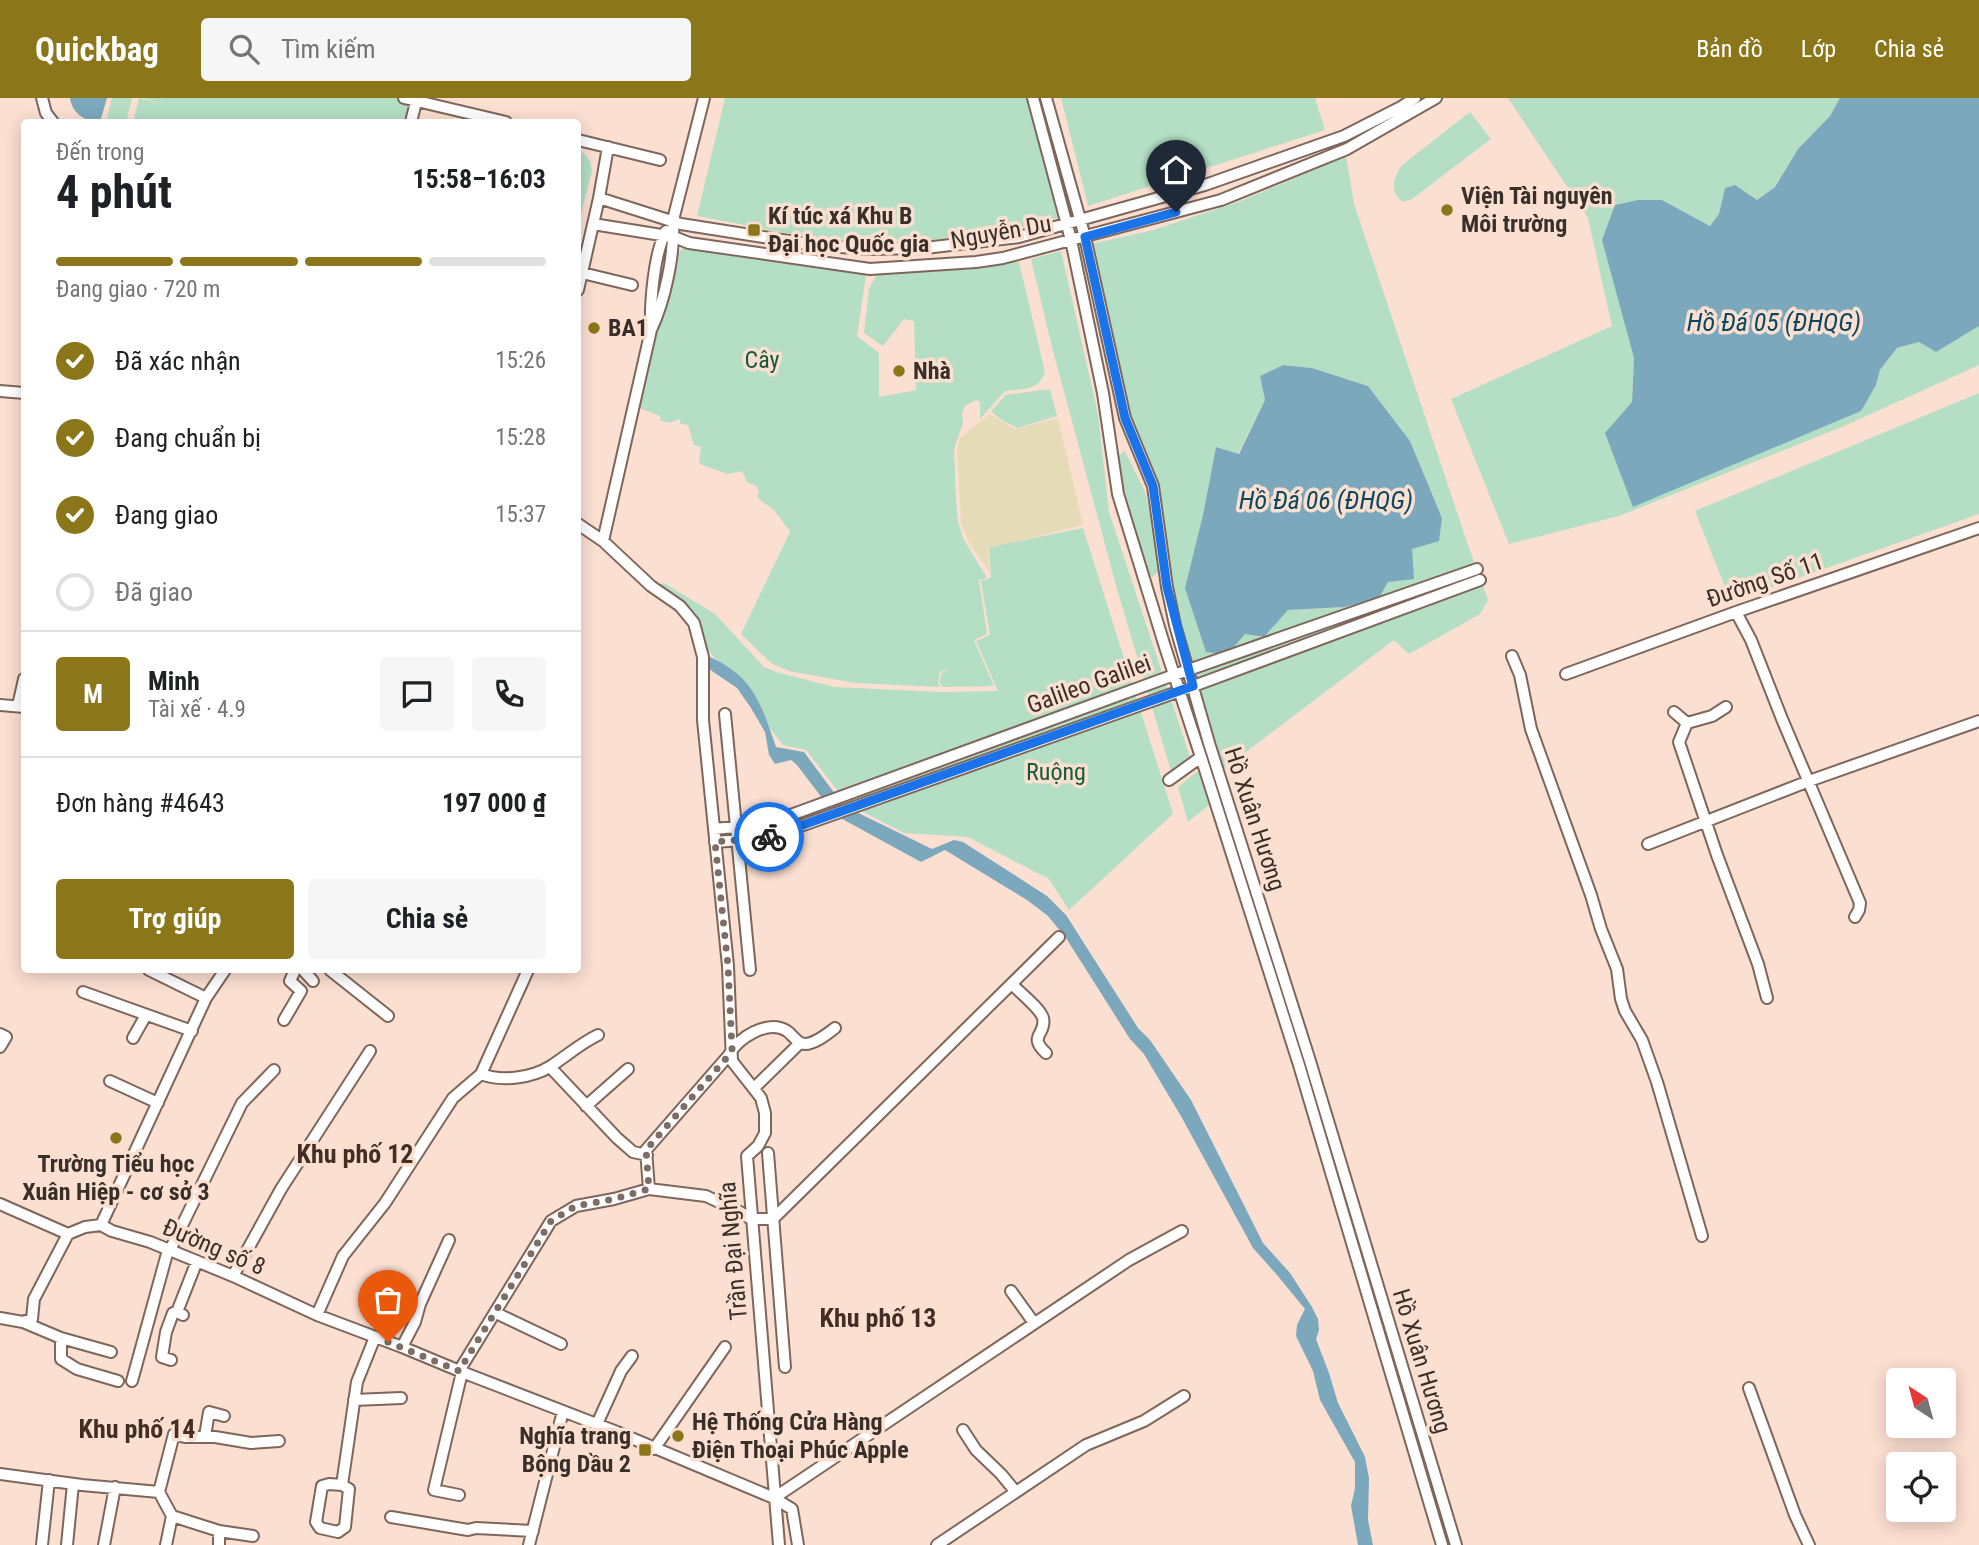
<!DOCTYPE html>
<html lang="vi">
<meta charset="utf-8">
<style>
:root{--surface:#fff;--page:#f6f6f6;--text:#202124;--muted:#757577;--line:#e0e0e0;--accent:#8b761a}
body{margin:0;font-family:"Roboto Condensed",sans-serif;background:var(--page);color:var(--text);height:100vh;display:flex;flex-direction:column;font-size:26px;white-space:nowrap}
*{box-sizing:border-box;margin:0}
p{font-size:23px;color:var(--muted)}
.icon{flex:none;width:38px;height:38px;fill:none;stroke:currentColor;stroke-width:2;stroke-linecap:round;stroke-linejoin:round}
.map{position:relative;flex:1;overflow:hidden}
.sheet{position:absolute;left:21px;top:21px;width:560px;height:854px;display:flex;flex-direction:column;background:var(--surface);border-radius:7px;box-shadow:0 4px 18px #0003}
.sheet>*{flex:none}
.needle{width:46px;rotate:324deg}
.controls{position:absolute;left:1886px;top:1270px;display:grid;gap:14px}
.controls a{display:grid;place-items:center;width:70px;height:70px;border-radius:7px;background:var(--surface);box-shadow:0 4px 18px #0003;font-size:35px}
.pin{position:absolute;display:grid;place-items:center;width:60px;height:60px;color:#fff;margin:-72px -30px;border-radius:50% 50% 50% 0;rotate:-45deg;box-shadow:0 0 7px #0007}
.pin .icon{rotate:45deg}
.courier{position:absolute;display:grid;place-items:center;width:70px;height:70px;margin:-35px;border:5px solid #1a73e8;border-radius:50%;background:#fff;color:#222;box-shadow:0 2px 9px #0007}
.summary em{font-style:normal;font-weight:700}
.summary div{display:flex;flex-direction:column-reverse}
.summary{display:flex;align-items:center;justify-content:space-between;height:119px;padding:0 35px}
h1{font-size:46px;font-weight:700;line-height:52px}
.bar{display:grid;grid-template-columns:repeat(4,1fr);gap:10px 7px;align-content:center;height:84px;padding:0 35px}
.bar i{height:9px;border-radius:5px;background:var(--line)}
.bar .on{background:var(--accent)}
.bar p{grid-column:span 4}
.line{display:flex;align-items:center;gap:18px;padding:0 35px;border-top:2px solid var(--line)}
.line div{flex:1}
.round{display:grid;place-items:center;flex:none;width:74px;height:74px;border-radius:7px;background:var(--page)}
ol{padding:0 35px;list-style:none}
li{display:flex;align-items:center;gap:21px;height:77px}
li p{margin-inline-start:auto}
li .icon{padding:7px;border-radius:50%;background:var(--accent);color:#fff;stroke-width:4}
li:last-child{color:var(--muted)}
li i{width:38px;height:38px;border:4px solid var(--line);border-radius:50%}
.primary-button{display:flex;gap:14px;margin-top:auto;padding:14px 35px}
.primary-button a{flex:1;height:80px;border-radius:7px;background:var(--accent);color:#fff;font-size:28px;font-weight:700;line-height:80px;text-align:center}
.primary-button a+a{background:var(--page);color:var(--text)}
header{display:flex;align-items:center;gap:42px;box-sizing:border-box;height:98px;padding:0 35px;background:var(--accent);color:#fff}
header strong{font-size:33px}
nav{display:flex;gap:38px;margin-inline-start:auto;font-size:24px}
.search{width:490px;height:63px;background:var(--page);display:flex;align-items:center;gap:18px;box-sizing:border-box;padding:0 24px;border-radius:7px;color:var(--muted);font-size:26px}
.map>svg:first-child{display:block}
.green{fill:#b4dfc5;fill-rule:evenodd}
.sand{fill:#e5dcb7}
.water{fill:#7ca8be}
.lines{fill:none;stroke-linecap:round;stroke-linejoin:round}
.minor-casing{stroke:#7f665b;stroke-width:14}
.minor{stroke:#fff;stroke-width:10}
.done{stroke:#7d6d64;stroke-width:7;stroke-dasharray:0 12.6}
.route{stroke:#1a73e8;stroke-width:9}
.poi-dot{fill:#8b761a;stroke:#fbdfd1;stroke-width:2.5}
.labels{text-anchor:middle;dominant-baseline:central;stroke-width:7;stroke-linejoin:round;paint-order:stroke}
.poi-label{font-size:24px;font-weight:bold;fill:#392f29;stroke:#fbdfd1;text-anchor:start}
.street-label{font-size:24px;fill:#392f29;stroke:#fbdfd1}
.park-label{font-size:24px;fill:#135b3b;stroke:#fbdfd1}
.water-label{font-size:26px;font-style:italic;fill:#0b485f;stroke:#fbdfd1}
.neighbourhood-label{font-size:26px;font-weight:bold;fill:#432e23;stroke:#fbdfd1}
</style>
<header>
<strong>Quickbag</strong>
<div class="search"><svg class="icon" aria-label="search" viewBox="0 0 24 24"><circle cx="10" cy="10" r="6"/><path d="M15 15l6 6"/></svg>Tìm kiếm</div>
<nav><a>Bản đồ</a><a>Lớp</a><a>Chia sẻ</a></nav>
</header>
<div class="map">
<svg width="1979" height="1447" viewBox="0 0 1979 1447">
<rect width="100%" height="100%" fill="#fbdfd1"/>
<path class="green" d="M112 0H132L126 24 106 23Z
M139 0 163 6 144 0H396L416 5 411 24H133Z
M725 0H1027L1060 119 1006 134 931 142H872L817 141 697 118Z
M1061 0H1315L1325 32 1088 108Z
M1508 0H1840L1830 18 1798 51 1775 89 1757 102 1735 87 1726 90 1719 116 1710 128 1662 102 1629 239 1634 260 1632 304 1876 287 1880 272 1897 250 1919 244 1936 254 1979 228V267L1844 328 1619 418 1509 446 1451 301 1612 228 1588 120Z
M1470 14 1491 41 1412 101 1403 104C1389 93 1393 81 1402 67Z
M578 54 584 55 590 63 592 73 578 127Z
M1346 58 1354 106 1469 450 1488 502 1480 516 1409 556 1394 542 1222 672 1191 568 1170 483 1161 403 1129 332 1092 146 1153 132 1241 103ZM1283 267 1312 270 1368 288 1410 343 1442 420 1412 450 1387 484 1344 509 1288 512 1264 539 1245 536 1203 417 1216 349 1238 356 1265 302 1260 278Z
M683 150 866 177 857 238 879 255V299L916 292 914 223 904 221 883 248 864 235 869 191 877 176 1019 164 1045 274C1039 293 1022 291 1005 293L980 321V304L976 302 965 308 962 315 963 325 954 351 956 402 958 424 964 442 987 480 979 482 987 536 974 542 994 588 943 589 939 584 942 575 949 570 940 574 938 584 940 589 855 585 789 573 771 565 741 536 790 434 789 432 773 411 760 402 757 398 759 393 755 387 748 385 742 373 728 376 699 366 701 349 694 347 688 327 681 326 679 321 670 325 661 323 660 318 640 310 670 164Z
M1061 153 1098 316 1109 414 1190 659 1171 673 1117 491 1052 249 1031 161Z
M1050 291 1057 318 1017 330 1000 321 991 313 1006 297Z
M1979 295V416L1731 504 1695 413Z
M1125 353 1145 394 1152 423 1158 469V474L1153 479 1147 477 1128 426 1116 360Z
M1083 430 1173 716 1069 812 1049 781 968 739 904 735 848 706 806 652 783 647 703 545C695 507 687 508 656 488L664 485 715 516 764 569 776 574 834 589 942 594 998 593 976 543 990 537 981 483 991 480 989 449Z
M1198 673 1209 707 1188 724 1178 689Z"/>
<path class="sand" d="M990 316 1015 331 1058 320 1083 427 988 450 990 475 968 443 961 424 957 351 960 340Z"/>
<path class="water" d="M70 0H107L100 24C85 24 72 15 70 0Z
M1840 0H1979V228L1936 254 1919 244 1897 250 1880 272 1876 287 1861 313 1633 409 1605 335 1632 304 1634 260 1602 142 1615 107 1638 102H1662L1710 128 1719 116 1725 90 1735 87 1757 102 1775 89 1798 51 1830 18Z
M1283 267 1312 270 1368 288 1410 343 1442 420 1439 443 1412 451 1414 481 1388 484 1379 500 1344 509 1288 512 1264 539 1245 536 1227 557 1206 554 1185 490 1203 417 1216 349 1239 356 1265 302 1260 278Z
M710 559C754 579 761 606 776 649L804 654 844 708 932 751 954 742 963 744 1047 798 1066 817 1138 930 1150 942 1191 1002 1263 1145 1290 1175 1312 1209 1318 1221 1319 1232 1316 1241 1329 1275 1338 1305 1365 1359 1369 1380 1368 1422 1373 1447H1358L1351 1408 1355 1390V1364L1320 1302 1313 1273 1296 1238 1297 1227 1305 1211 1277 1177 1253 1150 1182 1020 1144 956 1130 941 1066 840 1048 818 1027 802 945 752 921 764 835 717 797 667 791 662 775 666 769 657 765 634 751 610 737 590 709 571Z"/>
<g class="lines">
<defs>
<path id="minor" d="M42 0 46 15 53 24
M404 0 506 24
M1033 0 1071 142 1103 295 1118 396 1165 549 1201 659 1299 967 1442 1447
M1046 0 1085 139 1125 320 1153 388 1167 489 1175 527 1209 645 1310 963 1456 1447
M411 24 417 0
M578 42 660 62
M599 100 681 126 814 147 868 151 925 150 1019 139 1205 87 1344 38 1401 9 1415 0
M593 126 674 139 689 145 870 171 976 164 1003 160 1221 102 1347 51 1436 0
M578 174 632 187
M578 192 599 100 608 49
M651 231C650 205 654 155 666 133
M0 293 24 295
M578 426 603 443 651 488 680 508 694 525 703 559V622L728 868 732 963 761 1000 765 1015V1035L758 1048 747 1058 779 1447
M603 443 651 232C665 202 675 156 673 122L704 0
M1736 514 1751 542 1782 621 1860 805 1859 812 1855 819
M1512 558 1520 577 1531 631 1591 797 1601 831 1617 871 1621 901 1625 913 1642 942 1657 984 1702 1138
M1566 576 1736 514 1979 430
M0 607 24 609
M18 608 24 581
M1674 614 1687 625 1679 644 1717 757 1758 866 1767 900
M725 616 750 872
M1687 625 1712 618 1726 609
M1169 682 1201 659
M714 731 766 726 1174 577 1477 471
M715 744 767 740 1180 593 1480 482
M1648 746 1809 683 1979 623
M149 872 206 900
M303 872 313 883
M330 872 388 918
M1013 887C1020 895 1040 910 1043 920 1047 937 1027 937 1046 955
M83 894 192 933
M284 922 301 893 290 883 295 872
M0 936 6 939 0 949
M133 940 146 917
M550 969 617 1040 633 1054 647 1057
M481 976C502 984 532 980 551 968 568 957 581 945 598 937
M110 983 158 1005
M754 990 800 945
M586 1008 628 971
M768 1055 785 1269
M649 1091 646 1052 729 957C737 940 768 921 787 933 793 937 797 946 805 946 815 946 827 936 835 930
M0 1106 68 1136
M101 1127 206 900 225 872
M170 1152 242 1005 274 972
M233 1178 281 1091 370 953
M1011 1193 1034 1225
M496 1215 561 1246
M183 1217 177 1214 197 1163
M317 1217 343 1158 385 1105 453 1000 481 976 528 872
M0 1220 23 1224 32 1221 34 1201 68 1136 85 1129 101 1127 112 1133 150 1144 233 1178 317 1217 402 1249 462 1274 617 1334 774 1400 792 1411 798 1447
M23 1224 61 1240V1261L77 1271 118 1283
M61 1240 111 1254
M402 1249 415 1224 420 1206 449 1142
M171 1262 162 1259 166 1234 173 1215 177 1214
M459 1273 551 1123 576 1108 614 1101 649 1091 706 1098 740 1114 751 1121H773L1059 839
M132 1283 168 1152
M1749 1290 1795 1417 1809 1447
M354 1302 401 1300
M597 1326 621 1273 632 1258
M963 1332 976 1352 1001 1376 1015 1393
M205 1338 209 1314 224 1318
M654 1351 725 1249
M0 1376 82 1387 159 1394 174 1336 185 1339H215L251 1345 279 1343
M342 1387 329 1386 322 1388 316 1424 320 1430 338 1434 345 1429 349 1391 342 1387 357 1284 375 1239
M159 1394 172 1418 219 1433 253 1438
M459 1397 434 1392 462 1274
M774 1400 1129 1162 1182 1133
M391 1419 468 1432 476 1430 533 1433
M42 1447 49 1382
M67 1447 73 1386
M104 1447 115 1389
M166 1447 172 1418
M219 1447V1433
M529 1447 563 1313
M937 1447 1086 1347 1144 1323 1184 1298"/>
</defs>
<use href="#minor" class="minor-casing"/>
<use href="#minor" class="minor"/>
</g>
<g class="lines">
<path class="done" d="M388 1244 459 1273 551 1123 576 1108 614 1101 649 1091 646 1052 729 957 732 951 728 868 715 744 769 739"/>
<path class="route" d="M769 739 1193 588 1167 489 1153 388 1125 320 1085 139 1176 114"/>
</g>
<g class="poi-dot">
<circle cx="1447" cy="112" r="7"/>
<rect x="747" y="125" width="14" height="14" rx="3.5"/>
<circle cx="594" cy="230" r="7"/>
<circle cx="899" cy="273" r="7"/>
<circle cx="116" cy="1040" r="7"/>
<circle cx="678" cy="1338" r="7"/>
<rect x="638" y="1345" width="14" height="14" rx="3.5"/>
</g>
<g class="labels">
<g class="poi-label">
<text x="1461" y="98">Viện Tài nguyên<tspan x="1461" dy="28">Môi trường</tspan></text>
<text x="768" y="118">Kí túc xá Khu B<tspan x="768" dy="28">Đại học Quốc gia</tspan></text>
<text x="608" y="230">BA1</text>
<text x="913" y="273">Nhà</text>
<text x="116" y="1066" text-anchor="middle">Trường Tiểu học<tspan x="116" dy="28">Xuân Hiệp - cơ sở 3</tspan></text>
<text x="692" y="1324">Hệ Thống Cửa Hàng<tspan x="692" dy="28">Điện Thoại Phúc Apple</tspan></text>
<text x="631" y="1338" text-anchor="end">Nghĩa trang<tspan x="631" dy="28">Bộng Dầu 2</tspan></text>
</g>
<g class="street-label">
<text transform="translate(1001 134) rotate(-10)">Nguyễn Du</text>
<text transform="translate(1765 482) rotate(-19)">Đường Số 11</text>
<text transform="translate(1089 586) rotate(-20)">Galileo Galilei</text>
<text transform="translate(1255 721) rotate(72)">Hồ Xuân Hương</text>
<text transform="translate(214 1149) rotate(23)">Đường số 8</text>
<text transform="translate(733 1153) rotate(-95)">Trần Đại Nghĩa</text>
<text transform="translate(1422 1263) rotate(73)">Hồ Xuân Hương</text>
</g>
<g class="park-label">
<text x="762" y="262">Cây</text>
<text x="1056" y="674">Ruộng</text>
</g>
<g class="water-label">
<text x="1774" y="224">Hồ Đá 05 (ĐHQG)</text>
<text x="1326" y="402">Hồ Đá 06 (ĐHQG)</text>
</g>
<g class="neighbourhood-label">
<text x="355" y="1056">Khu phố 12</text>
<text x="878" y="1220">Khu phố 13</text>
<text x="137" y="1331">Khu phố 14</text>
</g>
</g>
</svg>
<div class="controls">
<a><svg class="needle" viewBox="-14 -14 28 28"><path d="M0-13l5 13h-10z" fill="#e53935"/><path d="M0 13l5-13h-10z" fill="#757577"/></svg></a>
<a><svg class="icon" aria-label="locate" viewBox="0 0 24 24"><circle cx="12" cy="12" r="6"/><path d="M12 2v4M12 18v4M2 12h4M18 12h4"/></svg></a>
</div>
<div class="pin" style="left:388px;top:1244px;background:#ea580c"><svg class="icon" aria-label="bag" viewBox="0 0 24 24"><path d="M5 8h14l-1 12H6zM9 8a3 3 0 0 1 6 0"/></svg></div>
<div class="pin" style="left:1176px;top:114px;background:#1f2937"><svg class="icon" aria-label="home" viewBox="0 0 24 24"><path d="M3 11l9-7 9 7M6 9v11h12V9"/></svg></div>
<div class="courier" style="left:769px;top:739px"><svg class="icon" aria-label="bike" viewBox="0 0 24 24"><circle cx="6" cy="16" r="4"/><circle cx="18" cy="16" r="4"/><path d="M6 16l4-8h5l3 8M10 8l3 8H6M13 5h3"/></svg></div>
<section class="sheet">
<div class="summary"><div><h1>4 phút</h1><p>Đến trong</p></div><em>15:58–16:03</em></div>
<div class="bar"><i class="on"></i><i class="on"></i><i class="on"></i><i></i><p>Đang giao · 720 m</p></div>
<ol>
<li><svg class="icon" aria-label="check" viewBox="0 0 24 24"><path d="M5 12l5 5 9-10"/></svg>Đã xác nhận<p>15:26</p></li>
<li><svg class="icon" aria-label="check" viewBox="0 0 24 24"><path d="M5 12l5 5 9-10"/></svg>Đang chuẩn bị<p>15:28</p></li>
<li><svg class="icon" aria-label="check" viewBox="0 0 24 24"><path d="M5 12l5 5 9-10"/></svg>Đang giao<p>15:37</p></li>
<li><i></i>Đã giao</li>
</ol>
<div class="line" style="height:126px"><b class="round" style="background:var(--accent);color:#fff">M</b><div><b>Minh</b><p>Tài xế · 4.9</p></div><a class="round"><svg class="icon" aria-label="chat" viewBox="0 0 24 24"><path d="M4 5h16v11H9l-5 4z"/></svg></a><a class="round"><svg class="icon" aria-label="phone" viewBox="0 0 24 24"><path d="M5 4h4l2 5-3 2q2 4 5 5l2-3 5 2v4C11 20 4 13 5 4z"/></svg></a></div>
<div class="line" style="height:91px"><div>Đơn hàng #4643</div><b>197 000 ₫</b></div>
<div class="primary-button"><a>Trợ giúp</a><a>Chia sẻ</a></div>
</section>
</div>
